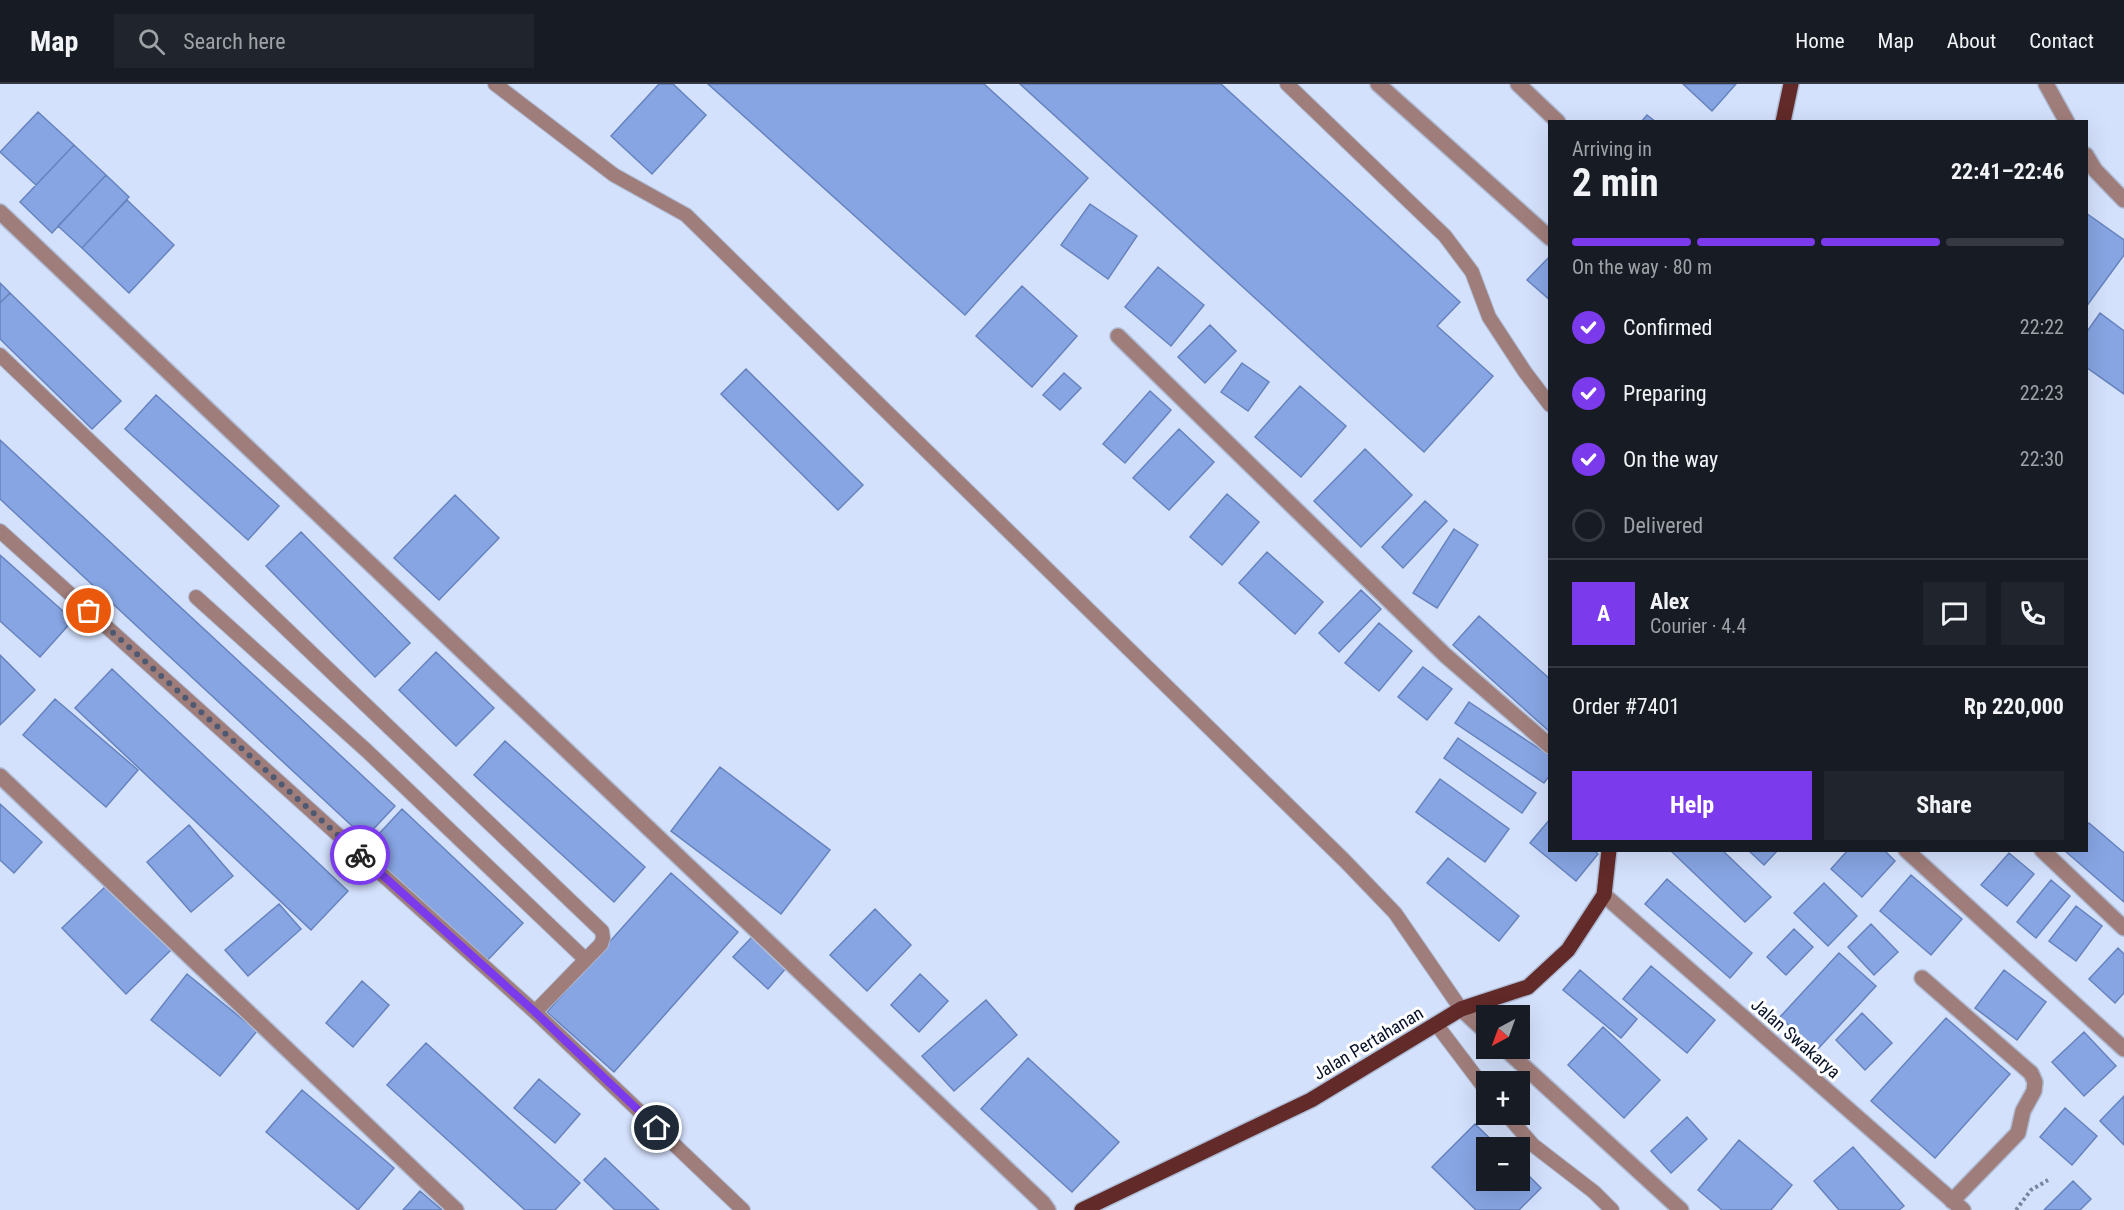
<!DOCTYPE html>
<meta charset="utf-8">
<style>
:root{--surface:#171b24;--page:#20242c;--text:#f1f3f6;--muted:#9ea1a6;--line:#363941;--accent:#7c3aed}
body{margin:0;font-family:"Roboto Condensed",sans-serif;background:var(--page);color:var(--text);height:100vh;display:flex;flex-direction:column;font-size:22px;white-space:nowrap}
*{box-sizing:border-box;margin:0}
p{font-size:20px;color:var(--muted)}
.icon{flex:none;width:33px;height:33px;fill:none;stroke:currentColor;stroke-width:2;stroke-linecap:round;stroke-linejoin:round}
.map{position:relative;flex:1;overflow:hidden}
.details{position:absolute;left:1548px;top:36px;width:540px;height:732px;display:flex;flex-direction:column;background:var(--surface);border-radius:0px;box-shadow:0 6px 24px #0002}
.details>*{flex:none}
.needle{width:39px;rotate:221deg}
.buttons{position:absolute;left:1476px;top:921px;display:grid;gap:12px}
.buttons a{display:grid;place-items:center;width:54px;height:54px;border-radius:0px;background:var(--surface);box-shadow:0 6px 24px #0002;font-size:30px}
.pin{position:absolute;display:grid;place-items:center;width:51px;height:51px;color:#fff;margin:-26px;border:3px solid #fff;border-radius:50%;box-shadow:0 2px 6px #0007}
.courier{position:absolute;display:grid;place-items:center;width:60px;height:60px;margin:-30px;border:4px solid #7c3aed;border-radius:50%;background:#fff;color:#222;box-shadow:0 2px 8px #0007}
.head em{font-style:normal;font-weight:700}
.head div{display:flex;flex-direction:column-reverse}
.head{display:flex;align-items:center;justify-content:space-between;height:102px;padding:0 24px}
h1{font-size:39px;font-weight:700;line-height:45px}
.bar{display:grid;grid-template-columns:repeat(4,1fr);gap:9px 6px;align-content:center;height:72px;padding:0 24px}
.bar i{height:8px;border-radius:4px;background:var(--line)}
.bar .on{background:var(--accent)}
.bar p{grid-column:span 4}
.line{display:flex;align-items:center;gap:15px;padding:0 24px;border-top:2px solid var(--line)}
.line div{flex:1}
.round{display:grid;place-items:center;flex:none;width:63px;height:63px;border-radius:0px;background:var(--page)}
ol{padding:0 24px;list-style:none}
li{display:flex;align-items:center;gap:18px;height:66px}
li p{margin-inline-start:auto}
li .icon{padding:6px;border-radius:50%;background:var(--accent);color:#fff;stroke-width:4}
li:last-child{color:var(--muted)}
li i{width:33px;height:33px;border:3px solid var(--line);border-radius:50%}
.button{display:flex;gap:12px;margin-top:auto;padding:12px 24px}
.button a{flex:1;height:69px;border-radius:0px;background:var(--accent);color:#fff;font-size:24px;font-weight:700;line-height:69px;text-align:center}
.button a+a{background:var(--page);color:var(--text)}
header{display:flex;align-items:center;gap:36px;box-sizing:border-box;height:84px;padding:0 30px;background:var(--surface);border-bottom:2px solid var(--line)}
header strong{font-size:28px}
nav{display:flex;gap:33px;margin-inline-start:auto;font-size:21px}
.search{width:420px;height:54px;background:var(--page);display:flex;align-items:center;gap:15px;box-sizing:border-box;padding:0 21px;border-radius:0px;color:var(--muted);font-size:22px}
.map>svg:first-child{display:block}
.building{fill:#87a5e3;stroke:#6683be;stroke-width:1.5}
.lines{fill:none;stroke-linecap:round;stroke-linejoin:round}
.lane-casing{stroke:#afbcd6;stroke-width:16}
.street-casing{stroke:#afbcd6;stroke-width:18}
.primary-casing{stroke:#afbcd6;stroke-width:18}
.path{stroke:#79849d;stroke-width:4;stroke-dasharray:3 3;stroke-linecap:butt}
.lane{stroke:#9f7d7a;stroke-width:14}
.street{stroke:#9f7d7a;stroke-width:15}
.primary{stroke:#622a29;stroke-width:15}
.done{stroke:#4f5a72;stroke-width:6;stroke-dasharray:0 10.8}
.route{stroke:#7c3aed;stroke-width:8}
.labels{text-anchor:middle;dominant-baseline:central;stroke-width:6;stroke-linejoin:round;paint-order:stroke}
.street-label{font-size:18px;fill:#071127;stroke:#fff}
</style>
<header>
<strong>Map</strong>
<div class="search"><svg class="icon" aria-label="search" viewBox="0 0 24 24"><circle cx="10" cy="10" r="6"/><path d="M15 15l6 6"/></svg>Search here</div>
<nav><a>Home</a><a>Map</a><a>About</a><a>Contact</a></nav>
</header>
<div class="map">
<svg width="2124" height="1126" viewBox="0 0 2124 1126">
<rect width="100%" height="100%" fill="#d4e1fc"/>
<path class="building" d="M659 0H673L706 31 652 90 611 52Z
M708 0H984L1088 94 965 231Z
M1020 0H1221L1460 218 1437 242 1493 292 1424 368Z
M1683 0H1736L1712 27Z
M38 28 74 61 36 101 0 68Z
M1647 31 1656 38H1641Z
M74 61 106 91 52 149 20 118Z
M106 91 129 113 82 164 58 142Z
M127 116 174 161 129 209 82 164Z
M1090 120 1137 152 1108 195 1061 161Z
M2086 129 2124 156V171L2086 223Z
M1550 172V216L1527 196Z
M1158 183 1204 221 1171 262 1125 223Z
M0 199 10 209 0 219Z
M1022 202 1077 252 1032 303 976 252Z
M10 209 121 317 92 345 0 255V219Z
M2100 229 2124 247V310L2086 283V249Z
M1210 241 1236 267 1205 299 1178 273Z
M1242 279 1269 298 1248 327 1221 308Z
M746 285 863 401 838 426 721 310Z
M1064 289 1081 304 1060 326 1043 311Z
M1300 302 1346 342 1301 393 1255 353Z
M1150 307 1171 326 1125 379 1103 360Z
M156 311 279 422 248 456 125 345Z
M1179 345 1214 378 1169 426 1133 394Z
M0 356 395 722 365 754 0 415Z
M1365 365 1412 411 1361 463 1314 417Z
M1227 410 1259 438 1222 481 1190 453Z
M455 411 499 454 439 516 394 474Z
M1425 417 1447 437 1403 484 1382 463Z
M1454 445 1478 461 1437 524 1413 509Z
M301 448 410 559 375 593 266 482Z
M1267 468 1323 518 1295 550 1239 499Z
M0 471 73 536 40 573 0 537Z
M1361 506 1381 525 1339 568 1319 549Z
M1479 532 1550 595V648L1453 561Z
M1379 539 1412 567 1379 607 1345 579Z
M436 568 494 624 456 662 399 606Z
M0 571 35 606 0 641Z
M1423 583 1452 605 1427 636 1398 613Z
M112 585 348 807 311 846 75 624Z
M55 615 138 686 106 723 23 651Z
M1469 618 1550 672V691L1544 699 1455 639Z
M1458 654 1536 709 1522 729 1444 674Z
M505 657 645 783 614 818 474 691Z
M720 683 830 766 781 830 671 747Z
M1440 695 1509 745 1485 778 1416 728Z
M0 720 42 758 14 789 0 776Z
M402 725 523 839 484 880 363 767Z
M1550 735V766H1594L1598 770 1576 797 1530 759Z
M2089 739 2124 769V818L2065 767 2086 766V742Z
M189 741 233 792 191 828 147 778Z
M1670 766H1722L1771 813 1745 838Z
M1748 766H1778L1764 781Z
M1848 766H1884L1895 777 1862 813 1831 785Z
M2009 769 2034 790 2007 822 1981 801Z
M1448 774 1519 832 1499 857 1427 799Z
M671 789 738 848 614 988 547 928Z
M1911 791 1962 835 1931 871 1880 827Z
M1667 795 1752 869 1730 894 1645 820Z
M2051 796 2070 812 2036 854 2017 838Z
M1824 799 1857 832 1828 862 1794 829Z
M107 801 171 866 126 910 62 844Z
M279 820 301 845 248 892 225 866Z
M2076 822 2102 842 2076 877 2049 857Z
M875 825 911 861 867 907 830 871Z
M1871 840 1898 868 1874 891 1848 863Z
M1794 845 1813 863 1786 891 1767 873Z
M753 852 787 883 768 905 733 873Z
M2118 864 2124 870V909L2115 919 2089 895Z
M1839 869 1876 902 1816 967 1780 933Z
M1651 882 1715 936 1687 969 1623 915Z
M1580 886 1637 935 1621 954 1563 906Z
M2004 886 2046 918 2017 956 1975 924Z
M187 890 257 947 220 992 151 936Z
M920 890 948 917 919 948 891 921Z
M362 897 389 921 353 963 326 939Z
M986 916 1017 951 954 1007 922 972Z
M1862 929 1892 959 1865 986 1836 956Z
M1946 934 2010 990 1935 1074 1871 1017Z
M1603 943 1660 996 1624 1034 1568 981Z
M2084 948 2116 982 2084 1012 2052 978Z
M426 959 580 1099 555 1126H525L387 1001Z
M1028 974 1119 1058 1072 1108 981 1025Z
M539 995 580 1030 555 1059 514 1024Z
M302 1006 394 1084 358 1126 266 1048Z
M2124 1012V1061L2100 1037Z
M2065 1024 2097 1052 2072 1081 2040 1053Z
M1687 1033 1707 1055 1671 1089 1651 1067Z
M1475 1040 1500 1064H1486V1096H1520V1083L1541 1104 1519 1126H1476L1432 1083Z
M1739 1056 1792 1101 1771 1126H1722L1698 1106Z
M1853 1063 1904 1122 1899 1126H1839L1814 1097Z
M605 1074 659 1126H615L584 1096Z
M2073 1097 2091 1115 2080 1126H2044Z
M420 1107 442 1126H403Z"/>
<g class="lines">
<defs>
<path id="lane" d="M495 0 614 91 686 131 1345 777 1395 829 1461 925
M1287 0 1445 152 1472 188 1489 233 1525 288 1550 321
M0 271 602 847 603 854 601 860 535 928
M0 447 535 928 743 1126
M196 513 367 667 585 875
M1436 940 1486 1006
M1506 1030 1533 1061 1594 1108 1612 1126"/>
<path id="street" d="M1378 0 1550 154
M1518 0 1558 38
M2046 0 2067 38
M2086 71 2095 86 2124 116
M0 128 1043 1119 1048 1126
M1118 252 1445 571 1550 662
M0 692 456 1126
M1906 766 2124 965
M2042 766 2124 844
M1604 811 1963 1126
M1922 894 2031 989 2035 998 2034 1007 2023 1027 2018 1049 1952 1117
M1461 925 1486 948
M1504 964 1681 1126"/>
<path id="primary" d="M1783 38 1791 0
M1082 1126 1311 1016 1461 925 1528 903 1568 866 1604 811 1609 766"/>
</defs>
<use href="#lane" class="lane-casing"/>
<use href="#street" class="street-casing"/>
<use href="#primary" class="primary-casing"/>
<path class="path" d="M2016 1126 2031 1106 2048 1096"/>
<use href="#lane" class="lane"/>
<use href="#street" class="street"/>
<use href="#primary" class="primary"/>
</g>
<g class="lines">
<path class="done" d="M89 527 360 771"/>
<path class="route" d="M360 771 535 928 657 1044"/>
</g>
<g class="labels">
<g class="street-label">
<text transform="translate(1796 954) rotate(41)">Jalan Swakarya</text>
<text transform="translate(1368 959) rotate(-31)">Jalan Pertahanan</text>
</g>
</g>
</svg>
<div class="buttons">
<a><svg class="needle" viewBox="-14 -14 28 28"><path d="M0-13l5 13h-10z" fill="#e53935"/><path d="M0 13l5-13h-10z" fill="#9ea1a6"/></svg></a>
<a>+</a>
<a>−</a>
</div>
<div class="pin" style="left:89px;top:527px;background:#ea580c"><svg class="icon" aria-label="bag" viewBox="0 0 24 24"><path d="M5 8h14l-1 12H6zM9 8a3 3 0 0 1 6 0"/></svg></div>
<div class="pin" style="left:657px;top:1044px;background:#1f2937"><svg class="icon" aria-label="home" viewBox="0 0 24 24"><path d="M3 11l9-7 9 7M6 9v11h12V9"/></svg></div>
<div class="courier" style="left:360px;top:771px"><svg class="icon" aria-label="bike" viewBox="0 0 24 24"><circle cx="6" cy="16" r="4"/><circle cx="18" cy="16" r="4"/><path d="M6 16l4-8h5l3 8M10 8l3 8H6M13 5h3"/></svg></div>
<section class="details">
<div class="head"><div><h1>2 min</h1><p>Arriving in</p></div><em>22:41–22:46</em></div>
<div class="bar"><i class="on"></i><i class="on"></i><i class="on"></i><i></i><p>On the way · 80 m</p></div>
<ol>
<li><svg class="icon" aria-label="check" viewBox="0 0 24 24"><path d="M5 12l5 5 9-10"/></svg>Confirmed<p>22:22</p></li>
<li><svg class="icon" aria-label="check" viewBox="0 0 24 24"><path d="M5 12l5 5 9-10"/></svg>Preparing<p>22:23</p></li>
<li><svg class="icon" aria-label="check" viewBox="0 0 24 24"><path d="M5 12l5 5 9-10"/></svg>On the way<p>22:30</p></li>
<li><i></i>Delivered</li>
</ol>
<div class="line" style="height:108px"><b class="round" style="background:var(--accent);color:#fff">A</b><div><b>Alex</b><p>Courier · 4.4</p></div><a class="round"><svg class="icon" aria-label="chat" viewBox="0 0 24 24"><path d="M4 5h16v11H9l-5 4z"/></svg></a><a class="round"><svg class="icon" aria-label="phone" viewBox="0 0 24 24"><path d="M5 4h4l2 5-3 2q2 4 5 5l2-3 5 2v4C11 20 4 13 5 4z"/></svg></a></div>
<div class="line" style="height:78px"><div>Order #7401</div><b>Rp 220,000</b></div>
<div class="button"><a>Help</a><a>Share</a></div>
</section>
</div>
